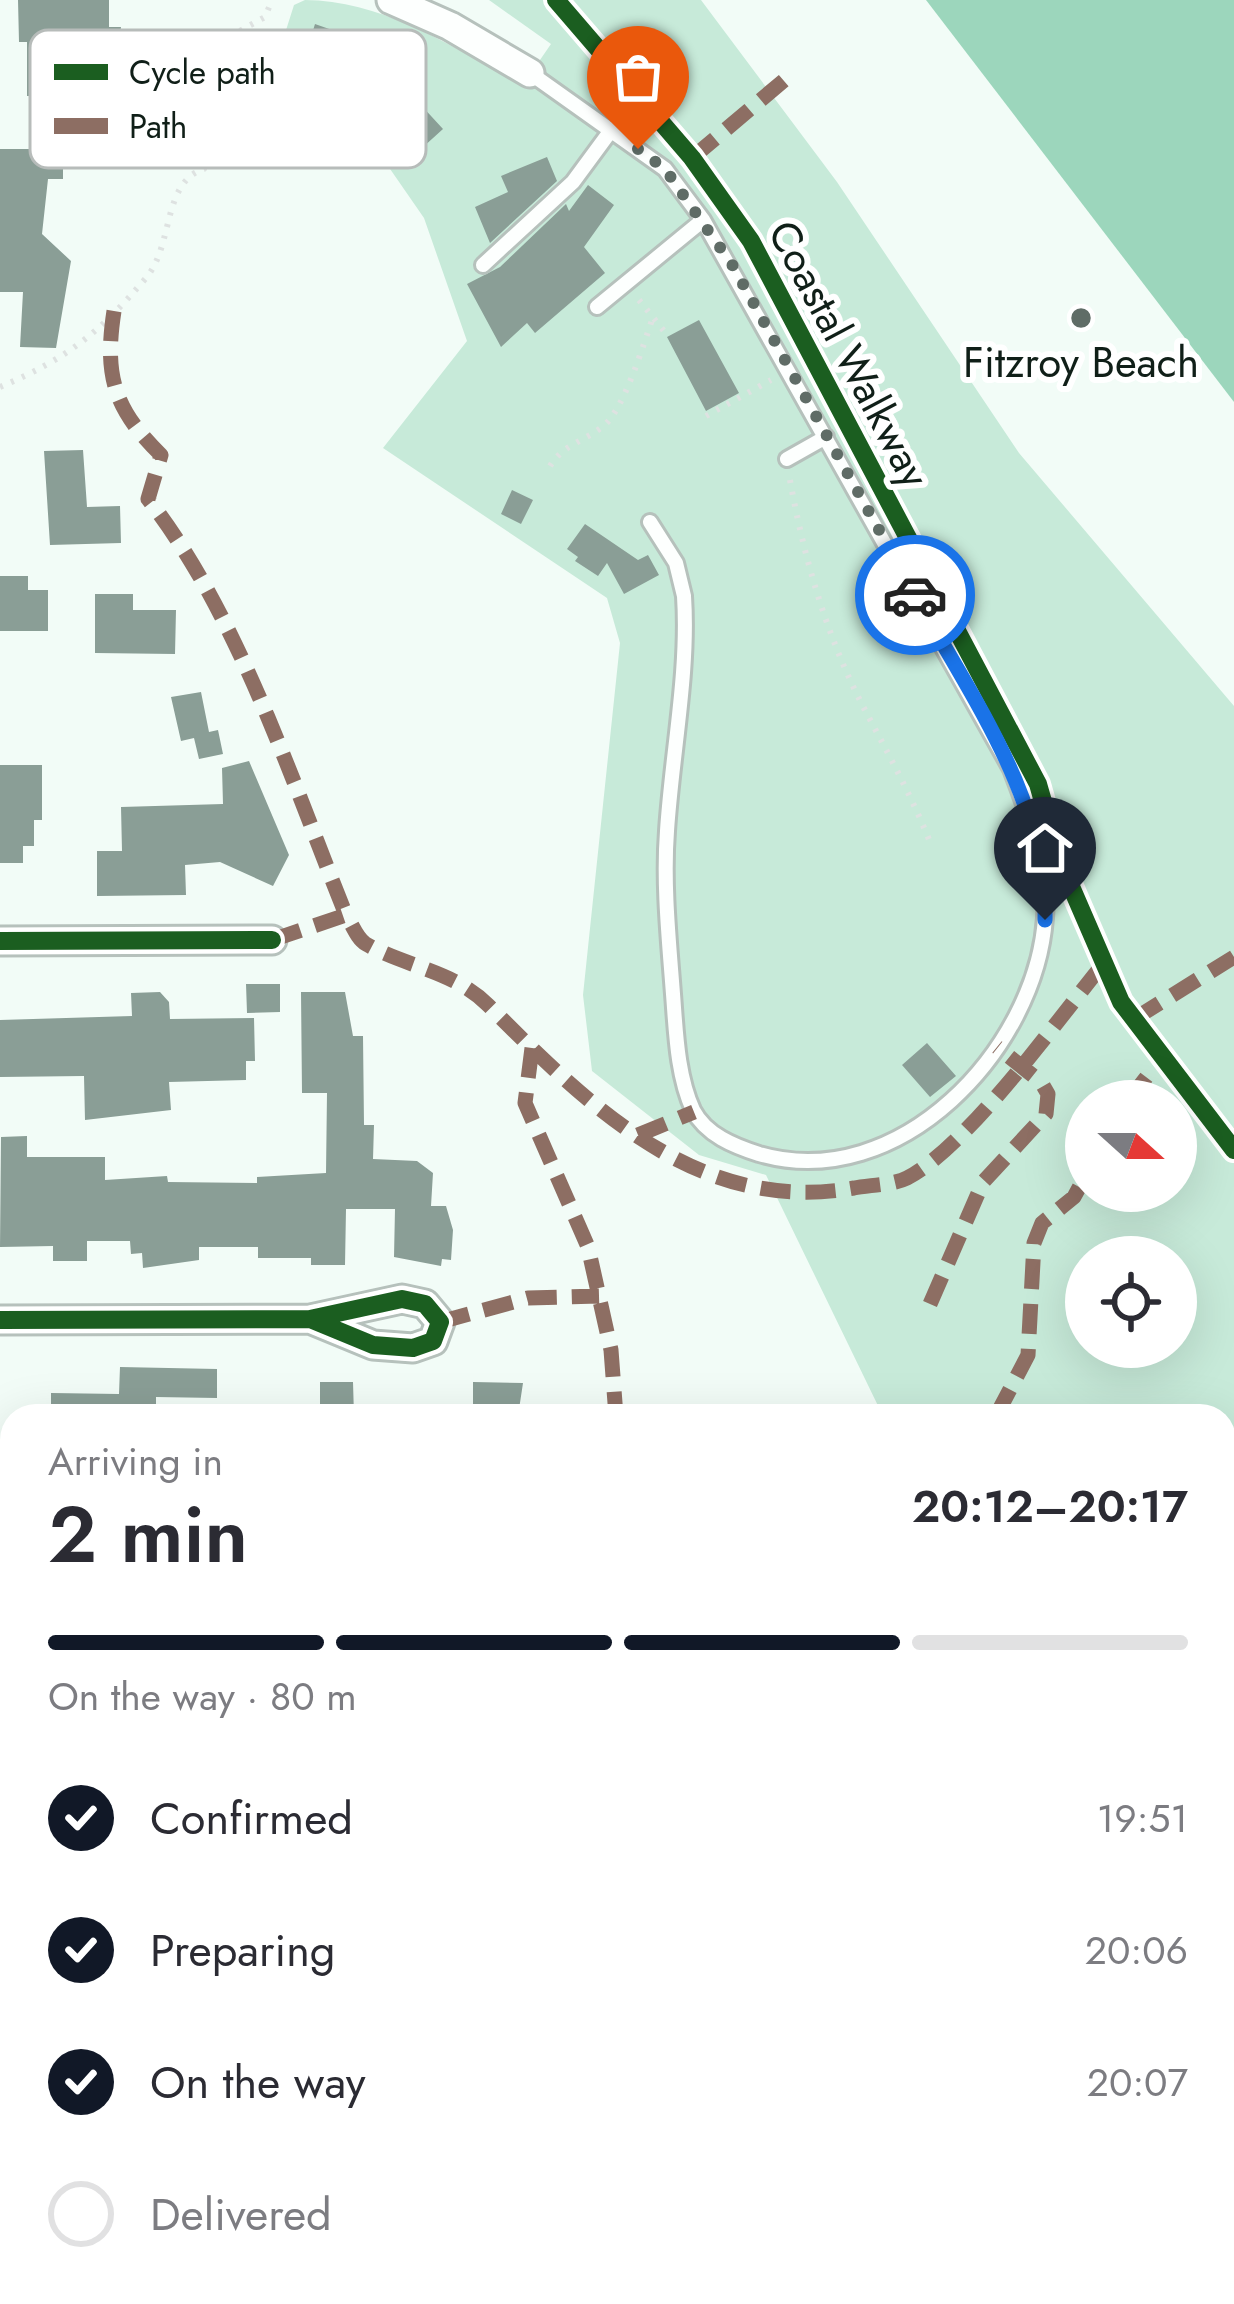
<!DOCTYPE html>
<meta charset="utf-8">
<style>
:root{--surface:#fff;--page:#f2f2f3;--text:#2b2b33;--muted:#7c7c81;--line:#e1e1e2;--accent:#111827}
body{margin:0;font-family:Jost,sans-serif;background:var(--page);color:var(--text);height:100vh;display:flex;flex-direction:column;font-size:45px;white-space:nowrap}
*{box-sizing:border-box;margin:0}
p{font-size:39px;color:var(--muted)}
.icon{flex:none;width:66px;height:66px;fill:none;stroke:currentColor;stroke-width:2;stroke-linecap:round;stroke-linejoin:round}
.map{position:relative;flex:1;overflow:hidden}
.details{position:absolute;left:0px;top:1404px;width:1236px;height:900px;display:flex;flex-direction:column;background:var(--surface);border-radius:36px 36px 0 0;box-shadow:0 12px 48px #0002}
.details>*{flex:none}
.needle{width:78px;rotate:111deg}
.buttons{position:absolute;left:1065px;top:1080px;display:grid;gap:24px}
.buttons a{display:grid;place-items:center;width:132px;height:132px;border-radius:50%;background:var(--surface);box-shadow:0 12px 48px #0002;font-size:60px}
.pin{position:absolute;display:grid;place-items:center;width:102px;height:102px;color:#fff;margin:-123px -51px;border-radius:50% 50% 50% 0;rotate:-45deg;box-shadow:0 0 12px #0007}
.pin .icon{rotate:45deg}
.courier{position:absolute;display:grid;place-items:center;width:120px;height:120px;margin:-60px;border:9px solid #1a73e8;border-radius:50%;background:#fff;color:#222;box-shadow:0 3px 15px #0007}
.headline em{font-style:normal;font-weight:600}
.headline div{display:flex;flex-direction:column-reverse}
.headline{display:flex;align-items:center;justify-content:space-between;height:204px;padding:0 48px}
h1{font-size:78px;font-weight:600;line-height:90px}
.bar{display:grid;grid-template-columns:repeat(4,1fr);gap:18px 12px;align-content:center;height:144px;padding:0 48px}
.bar i{height:15px;border-radius:9px;background:var(--line)}
.bar .current{background:var(--accent)}
.bar p{grid-column:span 4}
ol{padding:0 48px;list-style:none}
li{display:flex;align-items:center;gap:36px;height:132px}
li p{margin-inline-start:auto}
li .icon{padding:12px;border-radius:50%;background:var(--accent);color:#fff;stroke-width:4}
li:last-child{color:var(--muted)}
li i{width:66px;height:66px;border:6px solid var(--line);border-radius:50%}
.map>svg:first-child{display:block}
.green{fill:#c7ead9;fill-rule:evenodd}
.water{fill:#9cd6bc}
.building{fill:#8a9e96}
.lines{fill:none;stroke-linecap:round;stroke-linejoin:round}
.lane-casing{stroke:#b6c1bc;stroke-width:20}
.street-casing{stroke:#b6c1bc;stroke-width:33}
.path{stroke:#dee2e1;stroke-width:6;stroke-dasharray:3 9;stroke-linecap:butt}
.lane{stroke:#fdfffe;stroke-width:14}
.street{stroke:#fdfffe;stroke-width:27}
.quiet{stroke:#8d6e63;stroke-width:15;stroke-dasharray:30 15;stroke-linecap:butt}
.cycleway-casing{stroke:#fff;stroke-width:26}
.cycleway{stroke:#1b5e20;stroke-width:18}
.done{stroke:#5f6c66;stroke-width:12;stroke-dasharray:0 21.6}
.route{stroke:#1a73e8;stroke-width:15}
.poi-dot{fill:#5f6c66;stroke:#fff;stroke-width:4.5}
.labels{text-anchor:middle;dominant-baseline:central;stroke-width:12;stroke-linejoin:round;paint-order:stroke}
.street-label{font-size:42px;fill:#101f18;stroke:#fff}
.poi-label{font-size:42px;fill:#101f18;stroke:#fff}
.key{fill:#fff;stroke:#b7bcba;stroke-width:3}
.key-label{font-size:33px;fill:#101f18}
</style>
<div class="map">
<svg width="1234" height="2304" viewBox="0 0 1234 2304">
<rect width="100%" height="100%" fill="#f2fcf7"/>
<path class="green" d="M305 0C382 0 456 48 522 86L551 44 489 0H701L837 182 1019 453 1234 706V2304H184V2292H1224V1416H883L766 1175 699 1155 592 1071 583 995 620 643 607 598 383 448 467 341 424 218 379 153 291 97 295 86 280 49 294 5ZM1086 1101H1176V1191H1086ZM1086 1257H1176V1347H1086Z"/>
<path class="water" d="M926 0H1234V402Z"/>
<path class="building" d="M18 0H109V27H121L116 69H80V95L27 96V42H19Z
M315 24 369 43 351 94 328 86 334 70 304 59Z
M420 104 443 129 401 167 380 143Z
M0 149H63V179H48L42 234 71 261 56 348 20 347 23 292H0Z
M547 157 557 181 490 243 475 207 508 192 501 176Z
M588 185 614 205 584 247 605 273 535 333 527 323 501 347 467 284 500 267 566 204 569 211Z
M699 320 739 393 706 411 667 337Z
M83 450 87 507 120 506 121 543 50 545 44 451Z
M512 490 533 500 521 524 501 514Z
M585 524 638 560 648 555 659 575 624 594 607 563 598 576 575 561 578 557 567 549Z
M0 576H28V590H48V631H0Z
M95 594H133V610H176L175 654 95 653Z
M201 692 209 732 218 730 223 754 199 759 194 738 181 741 171 697Z
M249 761 289 855 273 886 220 862 185 865 186 895 97 896V851H122L121 807 223 804 222 768Z
M0 765H42V820H34V846H23V863H0Z
M246 984H280V1012L247 1013Z
M160 992 169 1002 170 1019 254 1018 255 1061H246V1080L169 1082 171 1110 85 1120 84 1076 0 1077V1020L132 1016 131 993Z
M301 992H345L353 1036H363L364 1125H374L373 1159 417 1161 433 1173 431 1206H446L453 1230 451 1260 442 1259 441 1266 394 1257 395 1209H346L345 1265H311V1258H258V1247H199V1260L143 1268 142 1253 131 1254 130 1241H87V1261H53V1246L0 1247 1 1137 27 1136V1157H105V1180L167 1176 168 1182 257 1183V1177L326 1173 327 1093H302Z
M927 1043 956 1076 930 1097 902 1065Z
M120 1367 217 1369V1398L156 1397V1416H51V1393L119 1394Z
M320 1382H353L354 1416H320Z
M473 1382 523 1383 518 1416H473Z"/>
<g class="lines">
<defs>
<path id="lane" d="M530 73 665 169 703 220 1011 769C1029 817 1049 866 1045 918 1036 1049 899 1195 759 1154 734 1146 706 1135 693 1110 677 1075 676 1032 673 994 669 941 663 884 667 831 672 753 689 673 684 596L676 563 650 522
M483 265 573 182 612 129
M597 307 703 220
M787 459 826 437"/>
<path id="street" d="M391 0 450 26 530 73
M0 941 272 940
M0 1320 310 1319 402 1299 425 1304 440 1322 433 1341 413 1348 373 1345 310 1319
M0 1688H12
M0 2259H12
M128 2292 138 2304"/>
</defs>
<use href="#lane" class="lane-casing"/>
<use href="#street" class="street-casing"/>
<path class="path" d="M639 300 664 331
M0 387C68 358 98 334 146 278 174 245 162 182 204 169L215 92 209 60 214 45 265 17 272 0
M706 416 771 380
M550 466C564 444 583 442 602 427 623 413 644 343 653 317
M790 480C804 559 828 641 866 712 890 757 913 799 932 847"/>
<use href="#lane" class="lane"/>
<use href="#street" class="street"/>
<path class="quiet" d="M692 158 788 77
M114 311C104 376 114 409 161 455L148 499C237 612 292 781 346 915
M272 940 346 915C352 924 357 939 366 944 406 967 454 971 488 1005 589 1106 698 1215 854 1188 869 1185 893 1185 907 1178 968 1146 1058 1019 1104 963
M1134 1019 1234 957
M532 1048 525 1103 588 1247 611 1350 616 1416
M1128 1101 1162 1057
M638 1135 694 1112
M930 1304 983 1182 1046 1114 1048 1094 1041 1082 997 1047
M440 1322 528 1298 599 1296
M996 1416 1028 1355 1034 1243 1042 1223 1074 1197 1086 1175"/>
<defs>
<path id="cycleway" d="M556 0 692 158 751 241 1038 784 1060 861 1121 1002 1234 1150
M0 941 272 940
M0 1320 310 1319 402 1299 425 1304 440 1322 433 1341 413 1348 373 1345 310 1319"/>
</defs>
<use href="#cycleway" class="cycleway-casing"/>
<use href="#cycleway" class="cycleway"/>
</g>
<g class="lines">
<path class="done" d="M638 149 665 169 733 266 915 595"/>
<path class="route" d="M915 595C970 695 1048 801 1045 920"/>
</g>
<circle class="poi-dot" cx="1081" cy="318" r="12"/>
<g class="labels">
<g class="street-label">
<text transform="translate(849 354) rotate(62)">Coastal Walkway</text>
</g>
<g class="poi-label">
<text x="1081" y="362">Fitzroy Beach</text>
</g>
</g>
<rect x="30" y="30" width="396" height="138" rx="18" class="key"/>
<rect x="54" y="64" width="54" height="16" fill="#1b5e20"/>
<rect x="54" y="118" width="54" height="16" fill="#8d6e63"/>
<g class="key-label">
<text x="129" y="84">Cycle path</text>
<text x="129" y="138">Path</text>
</g>
</svg>
<div class="buttons">
<a><svg class="needle" viewBox="-14 -14 28 28"><path d="M0-13l5 13h-10z" fill="#e53935"/><path d="M0 13l5-13h-10z" fill="#7c7c81"/></svg></a>
<a><svg class="icon" aria-label="locate" viewBox="0 0 24 24"><circle cx="12" cy="12" r="6"/><path d="M12 2v4M12 18v4M2 12h4M18 12h4"/></svg></a>
</div>
<div class="pin" style="left:638px;top:149px;background:#ea580c"><svg class="icon" aria-label="bag" viewBox="0 0 24 24"><path d="M5 8h14l-1 12H6zM9 8a3 3 0 0 1 6 0"/></svg></div>
<div class="pin" style="left:1045px;top:920px;background:#1f2937"><svg class="icon" aria-label="home" viewBox="0 0 24 24"><path d="M3 11l9-7 9 7M6 9v11h12V9"/></svg></div>
<div class="courier" style="left:915px;top:595px"><svg class="icon" aria-label="car" viewBox="0 0 24 24"><path d="M5 17H2v-5l4-1 3-4h7l3 4 3 1v5h-3M9 17h6M6 11h13"/><circle cx="7" cy="17" r="2"/><circle cx="17" cy="17" r="2"/></svg></div>
<section class="details">
<div class="headline"><div><h1>2 min</h1><p>Arriving in</p></div><em>20:12–20:17</em></div>
<div class="bar"><i class="current"></i><i class="current"></i><i class="current"></i><i></i><p>On the way · 80 m</p></div>
<ol>
<li><svg class="icon" aria-label="check" viewBox="0 0 24 24"><path d="M5 12l5 5 9-10"/></svg>Confirmed<p>19:51</p></li>
<li><svg class="icon" aria-label="check" viewBox="0 0 24 24"><path d="M5 12l5 5 9-10"/></svg>Preparing<p>20:06</p></li>
<li><svg class="icon" aria-label="check" viewBox="0 0 24 24"><path d="M5 12l5 5 9-10"/></svg>On the way<p>20:07</p></li>
<li><i></i>Delivered</li>
</ol>
</section>
</div>
